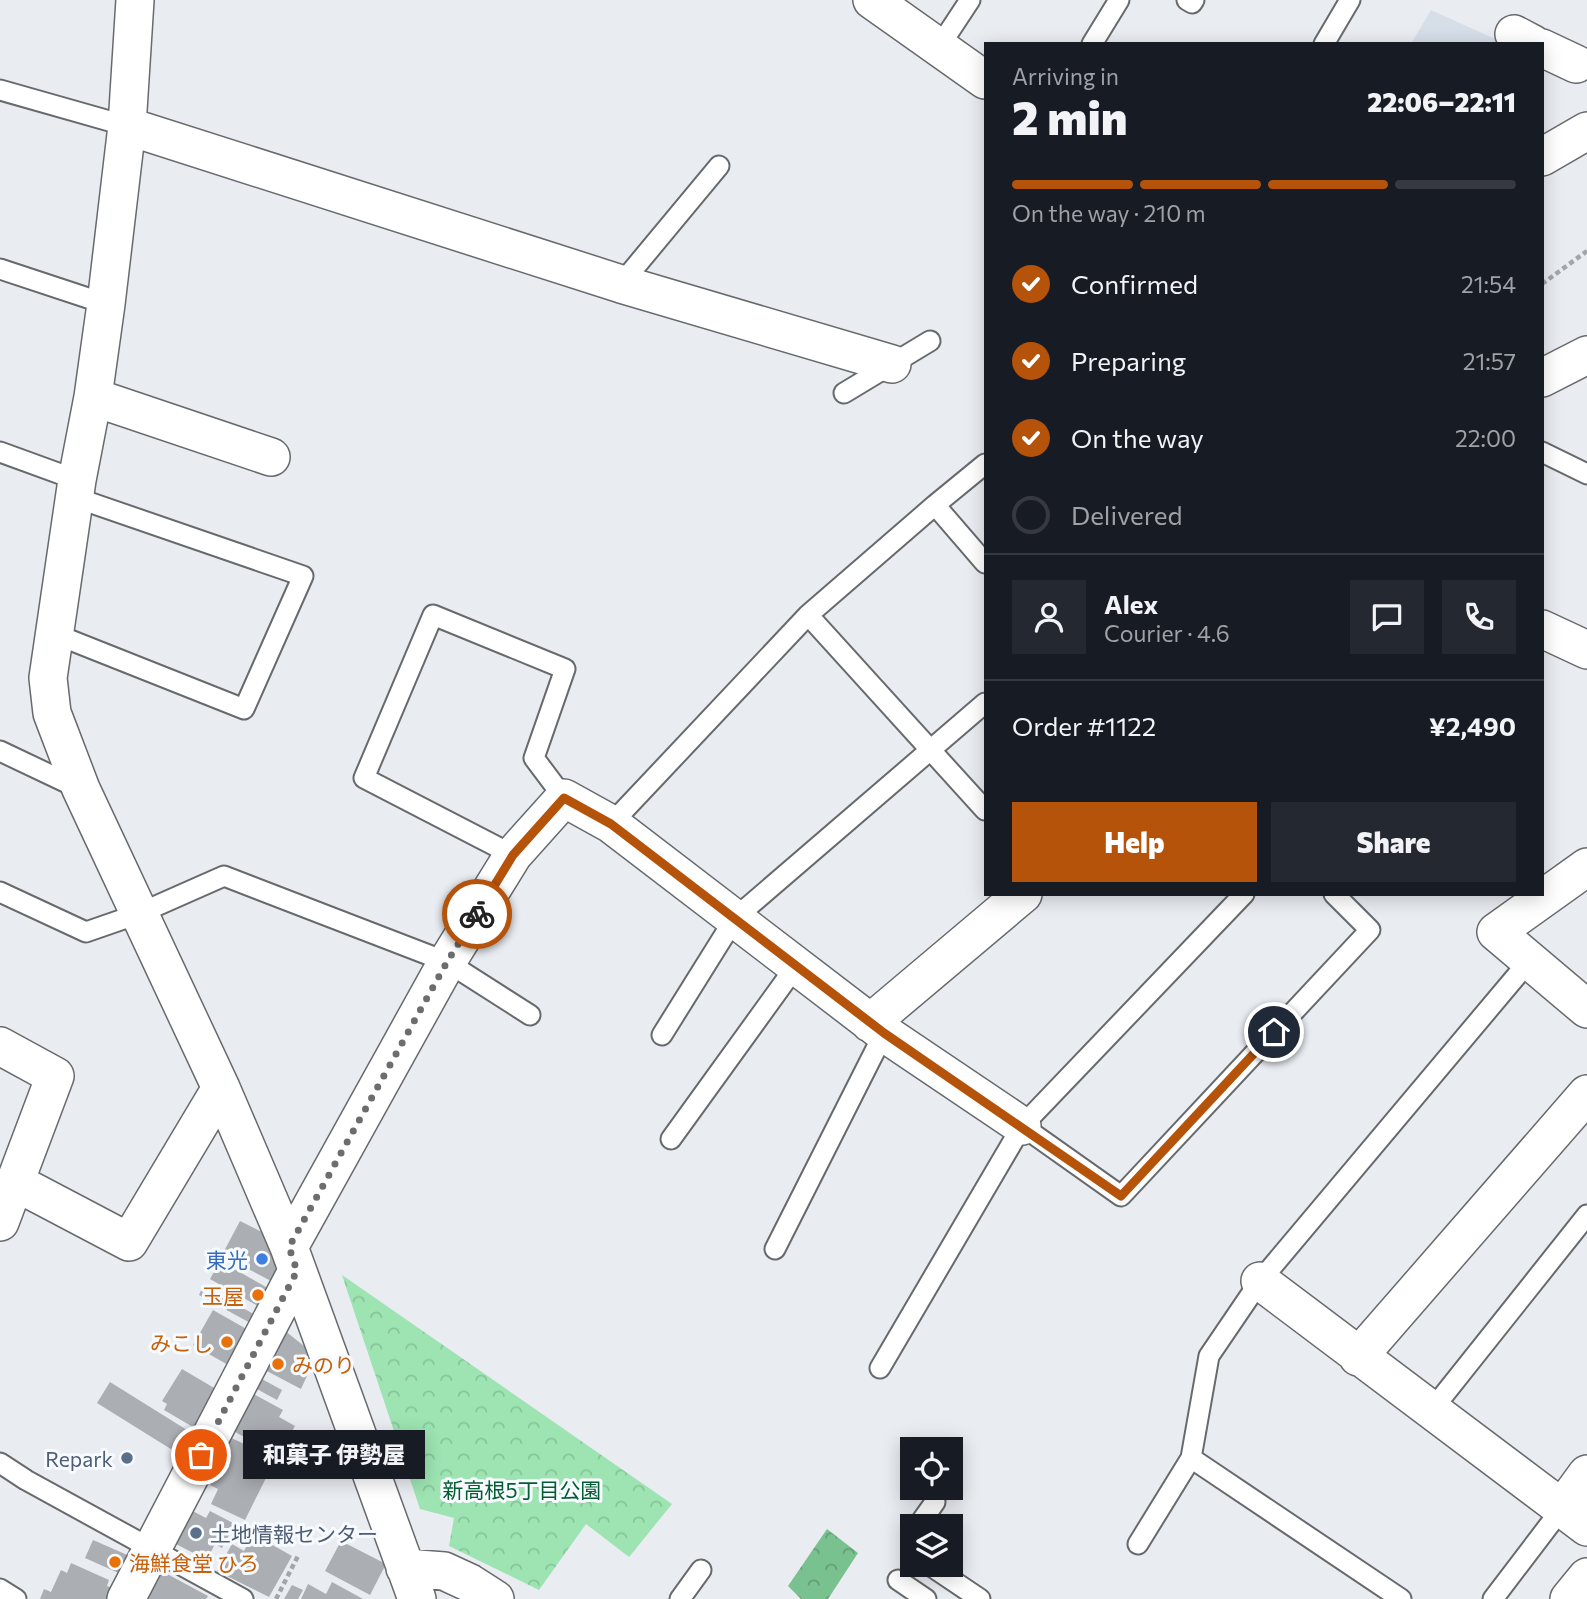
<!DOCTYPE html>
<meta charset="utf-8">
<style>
:root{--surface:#171b24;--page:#242831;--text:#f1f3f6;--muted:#9ea1a6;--line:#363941;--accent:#b45309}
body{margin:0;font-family:Commissioner,"Noto Sans JP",sans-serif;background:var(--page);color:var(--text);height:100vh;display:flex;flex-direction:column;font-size:26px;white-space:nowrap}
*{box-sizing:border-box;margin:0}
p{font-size:23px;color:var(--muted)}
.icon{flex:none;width:38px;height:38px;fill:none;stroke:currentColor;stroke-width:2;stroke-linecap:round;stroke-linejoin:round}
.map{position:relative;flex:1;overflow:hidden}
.side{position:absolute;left:984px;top:42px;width:560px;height:854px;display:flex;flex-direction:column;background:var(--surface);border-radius:0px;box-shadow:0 4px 18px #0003}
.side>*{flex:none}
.buttons{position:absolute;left:900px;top:1437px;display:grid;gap:14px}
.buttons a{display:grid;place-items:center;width:63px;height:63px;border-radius:0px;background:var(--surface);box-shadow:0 4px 18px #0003;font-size:35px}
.pin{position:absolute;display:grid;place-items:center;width:60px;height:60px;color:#fff;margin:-30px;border:4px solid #fff;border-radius:50%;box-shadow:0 2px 7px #0007}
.courier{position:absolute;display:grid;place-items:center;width:70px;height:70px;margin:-35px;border:5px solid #b45309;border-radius:50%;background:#fff;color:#222;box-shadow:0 2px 9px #0007}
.bubble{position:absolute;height:49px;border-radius:0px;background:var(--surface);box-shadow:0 4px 18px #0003;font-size:23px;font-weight:800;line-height:49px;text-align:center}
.overview em{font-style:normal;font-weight:800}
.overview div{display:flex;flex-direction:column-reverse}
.overview{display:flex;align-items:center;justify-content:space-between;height:119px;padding:0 28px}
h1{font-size:46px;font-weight:800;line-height:52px}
.bar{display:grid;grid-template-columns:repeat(4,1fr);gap:10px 7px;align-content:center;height:84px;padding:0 28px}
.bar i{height:9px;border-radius:5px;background:var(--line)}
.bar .on{background:var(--accent)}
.bar p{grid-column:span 4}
.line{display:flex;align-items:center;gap:18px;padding:0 28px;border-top:2px solid var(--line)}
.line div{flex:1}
.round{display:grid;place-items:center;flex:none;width:74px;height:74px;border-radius:0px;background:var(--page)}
ol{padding:0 28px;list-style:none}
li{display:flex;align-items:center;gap:21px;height:77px}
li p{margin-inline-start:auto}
li .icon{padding:7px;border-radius:50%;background:var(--accent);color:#fff;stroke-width:4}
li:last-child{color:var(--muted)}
li i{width:38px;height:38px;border:4px solid var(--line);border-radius:50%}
.primary-button{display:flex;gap:14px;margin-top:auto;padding:14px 28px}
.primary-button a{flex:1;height:80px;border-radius:0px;background:var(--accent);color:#fff;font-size:28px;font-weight:800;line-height:80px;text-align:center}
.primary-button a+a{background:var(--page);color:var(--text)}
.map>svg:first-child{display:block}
.built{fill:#d6dee8}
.forest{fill:url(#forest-crowns)}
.park{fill:url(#park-crowns)}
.building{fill:#abaeb2}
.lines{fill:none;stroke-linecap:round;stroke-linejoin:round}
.lane-casing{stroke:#676a6d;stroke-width:23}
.street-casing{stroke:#676a6d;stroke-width:40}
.path{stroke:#a3a5a8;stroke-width:4.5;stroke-dasharray:5 3.5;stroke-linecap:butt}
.lane{stroke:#fff;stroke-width:19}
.street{stroke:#fff;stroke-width:37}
.done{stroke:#6b6d6f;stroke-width:7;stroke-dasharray:0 12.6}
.route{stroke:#b45309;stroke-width:9}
.shop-dot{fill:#3f7fe0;stroke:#f7fafe;stroke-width:2.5}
.food-dot{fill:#e8710a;stroke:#f7fafe;stroke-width:2.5}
.service-dot{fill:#5c6f8a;stroke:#f7fafe;stroke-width:2.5}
.labels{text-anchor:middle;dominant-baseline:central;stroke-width:6;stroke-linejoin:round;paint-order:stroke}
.shop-label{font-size:21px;fill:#366cbe;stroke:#f7fafe;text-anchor:end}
.food-label{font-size:21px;fill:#c56008;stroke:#f7fafe;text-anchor:end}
.service-label{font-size:21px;fill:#4e5e75;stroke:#f7fafe;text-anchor:end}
.park-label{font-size:21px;fill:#045d2f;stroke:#f7fafe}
</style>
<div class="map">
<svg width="1587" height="1599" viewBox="0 0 1587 1599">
<defs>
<pattern id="forest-crowns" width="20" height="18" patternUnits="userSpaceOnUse" patternTransform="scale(1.75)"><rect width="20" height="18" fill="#79c18f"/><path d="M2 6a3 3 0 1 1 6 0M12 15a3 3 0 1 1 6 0" fill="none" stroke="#639d75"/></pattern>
<pattern id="park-crowns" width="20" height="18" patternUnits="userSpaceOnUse" patternTransform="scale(1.75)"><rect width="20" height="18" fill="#9de4b2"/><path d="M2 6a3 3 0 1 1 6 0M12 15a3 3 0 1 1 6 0" fill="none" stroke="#87c499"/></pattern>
</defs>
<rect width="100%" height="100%" fill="#e9ecf1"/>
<path class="built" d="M1431 10 1504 43 1411 44Z"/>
<path class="forest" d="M827 1529 858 1553 828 1599H801L788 1586Z"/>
<path class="park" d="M342 1275 672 1504 629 1557 586 1524 539 1590 449 1546 454 1518 420 1509Z"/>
<path class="building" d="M240 1221 270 1236 276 1270 271 1281 222 1255Z
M220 1261 275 1292 265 1310 210 1279Z
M203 1286 259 1317 254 1325 199 1295Z
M213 1310 250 1331 230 1366 193 1345Z
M284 1330 304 1346 311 1367 301 1389 263 1369Z
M182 1369 221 1392 198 1430 164 1410 167 1404 162 1401Z
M260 1378 282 1390 277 1400 255 1388Z
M110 1382 195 1435 182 1456 97 1403Z
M250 1392 283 1410 279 1417 295 1426 278 1456 230 1429Z
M225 1435 257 1450 251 1463 269 1472 245 1520 211 1504 218 1489 210 1485 226 1451 220 1449Z
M187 1508 206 1518 210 1511 235 1524 222 1548 215 1544 207 1560 170 1541Z
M253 1534 292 1556 269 1597 217 1571 232 1544 244 1551Z
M93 1540 132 1557 123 1575 85 1558Z
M341 1541 386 1564 370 1595 325 1571Z
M71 1563 109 1580 107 1586 113 1588 108 1599H40L44 1589 51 1592 61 1570 67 1573Z
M158 1569 208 1596 206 1599H141Z
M332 1582 363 1599H301L308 1584 326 1594Z
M292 1585 303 1590 298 1599H284Z"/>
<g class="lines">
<defs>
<path id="lane" d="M1187 0 1192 3 1194 0
M1092 44 1119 0
M1324 44 1350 0
M939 47 970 0
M0 90 127 126
M0 269 106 304
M621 284 719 166
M844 393 930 341
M0 452 77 480
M1542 452 1587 474
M935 505 985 563
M808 615 985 810
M55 634 244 709 303 576 74 497
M0 751 80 789
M611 824 808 615 935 505 985 464
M513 855 364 778 433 615 565 669 534 758 564 798
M0 892 86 932 138 914 224 876 447 962 530 1015
M662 1035 735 918 985 703
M1022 1126 1121 1196 1370 930 1334 894
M671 1139 796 966
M775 1249 884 1033
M880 1368 1022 1126 1244 894
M1431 1411 1587 1215
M1191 1458 1401 1599
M0 1463 26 1480 243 1599
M918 1526 935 1502
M1138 1544 1191 1458 1209 1356 1260 1281 1529 961
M928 1564 980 1599
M898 1580 926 1599
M0 1589 16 1599
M680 1599 701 1570
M1493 1599 1563 1507"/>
<path id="street" d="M135 0 127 126 106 304 93 397 77 480 48 678 52 713 81 789 221 1088 289 1247 417 1599
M872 0 985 80
M1514 34 1533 44
M1542 48 1576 64
M127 126 621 284 892 364
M1542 157 1587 131
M1542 378 1587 355
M93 397 271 457
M1542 629 1587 650
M1587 867 1496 932 1587 1009
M870 1023 1023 894
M0 1046 55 1076 0 1222
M15 1182 129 1242 221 1088
M289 1247 447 962 513 855 564 798 611 824 884 1033 1022 1126
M1260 1281 1587 1527
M1358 1357 1587 1094
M1563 1507 1587 1474
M405 1568 444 1571 470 1583 495 1599
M126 1599 297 1271
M1569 1599 1587 1577"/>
</defs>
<use href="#lane" class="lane-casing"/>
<use href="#street" class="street-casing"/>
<path class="path" d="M1542 284 1587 251
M276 1599 299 1554"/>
<use href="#lane" class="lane"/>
<use href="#street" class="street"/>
</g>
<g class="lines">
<path class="done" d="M201 1455 297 1271 289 1247 447 962 477 914"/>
<path class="route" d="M477 914 513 855 564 798 611 824 884 1033 1121 1196 1274 1032"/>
</g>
<circle class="shop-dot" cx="262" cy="1259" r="7"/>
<g class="food-dot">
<circle cx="258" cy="1295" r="7"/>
<circle cx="227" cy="1342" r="7"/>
<circle cx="278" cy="1364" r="7"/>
<circle cx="115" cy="1562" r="7"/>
</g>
<g class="service-dot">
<circle cx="127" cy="1458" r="7"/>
<circle cx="196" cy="1533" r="7"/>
</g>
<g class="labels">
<g class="shop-label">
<text x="248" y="1259">東光</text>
</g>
<g class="food-label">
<text x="244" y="1295">玉屋</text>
<text x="213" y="1342">みこし</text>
<text x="292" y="1364" text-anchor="start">みのり</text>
<text x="129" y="1562" text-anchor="start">海鮮食堂 ひろ</text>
</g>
<g class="service-label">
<text x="113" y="1458">Repark</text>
<text x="210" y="1533" text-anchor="start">土地情報センター</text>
</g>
<g class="park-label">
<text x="522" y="1489">新高根5丁目公園</text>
</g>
</g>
</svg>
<div class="buttons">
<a><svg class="icon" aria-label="locate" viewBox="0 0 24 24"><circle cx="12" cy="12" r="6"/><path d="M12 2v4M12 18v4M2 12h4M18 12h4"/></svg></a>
<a><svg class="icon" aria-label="layers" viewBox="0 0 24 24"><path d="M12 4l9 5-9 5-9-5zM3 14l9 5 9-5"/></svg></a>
</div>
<div class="pin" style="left:201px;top:1455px;background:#ea580c"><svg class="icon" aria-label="bag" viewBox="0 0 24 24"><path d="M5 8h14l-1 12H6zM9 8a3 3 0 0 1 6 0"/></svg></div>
<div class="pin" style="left:1274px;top:1032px;background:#1f2937"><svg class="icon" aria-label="home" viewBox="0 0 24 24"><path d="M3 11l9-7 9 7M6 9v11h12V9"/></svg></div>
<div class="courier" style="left:477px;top:914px"><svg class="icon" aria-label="bike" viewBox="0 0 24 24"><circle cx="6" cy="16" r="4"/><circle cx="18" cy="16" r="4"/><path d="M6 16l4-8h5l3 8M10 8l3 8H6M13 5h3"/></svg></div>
<div class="bubble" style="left:243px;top:1430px;width:182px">和菓子 伊勢屋</div>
<section class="side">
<div class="overview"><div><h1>2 min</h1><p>Arriving in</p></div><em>22:06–22:11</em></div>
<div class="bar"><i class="on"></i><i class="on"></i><i class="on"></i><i></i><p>On the way · 210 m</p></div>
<ol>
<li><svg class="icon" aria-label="check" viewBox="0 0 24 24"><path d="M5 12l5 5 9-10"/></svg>Confirmed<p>21:54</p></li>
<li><svg class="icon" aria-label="check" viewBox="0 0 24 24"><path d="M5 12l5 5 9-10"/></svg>Preparing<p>21:57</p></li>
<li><svg class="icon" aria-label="check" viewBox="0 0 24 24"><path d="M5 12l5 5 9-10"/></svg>On the way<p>22:00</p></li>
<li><i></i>Delivered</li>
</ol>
<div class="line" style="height:126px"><a class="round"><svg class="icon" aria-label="person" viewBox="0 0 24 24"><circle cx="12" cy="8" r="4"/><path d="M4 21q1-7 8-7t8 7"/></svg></a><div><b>Alex</b><p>Courier · 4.6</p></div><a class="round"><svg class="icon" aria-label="chat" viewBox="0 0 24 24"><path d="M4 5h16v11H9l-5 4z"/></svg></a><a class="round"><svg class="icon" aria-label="phone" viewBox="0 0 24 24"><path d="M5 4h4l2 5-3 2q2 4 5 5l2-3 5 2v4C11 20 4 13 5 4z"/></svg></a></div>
<div class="line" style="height:91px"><div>Order #1122</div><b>¥2,490</b></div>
<div class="primary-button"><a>Help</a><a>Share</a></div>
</section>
</div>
